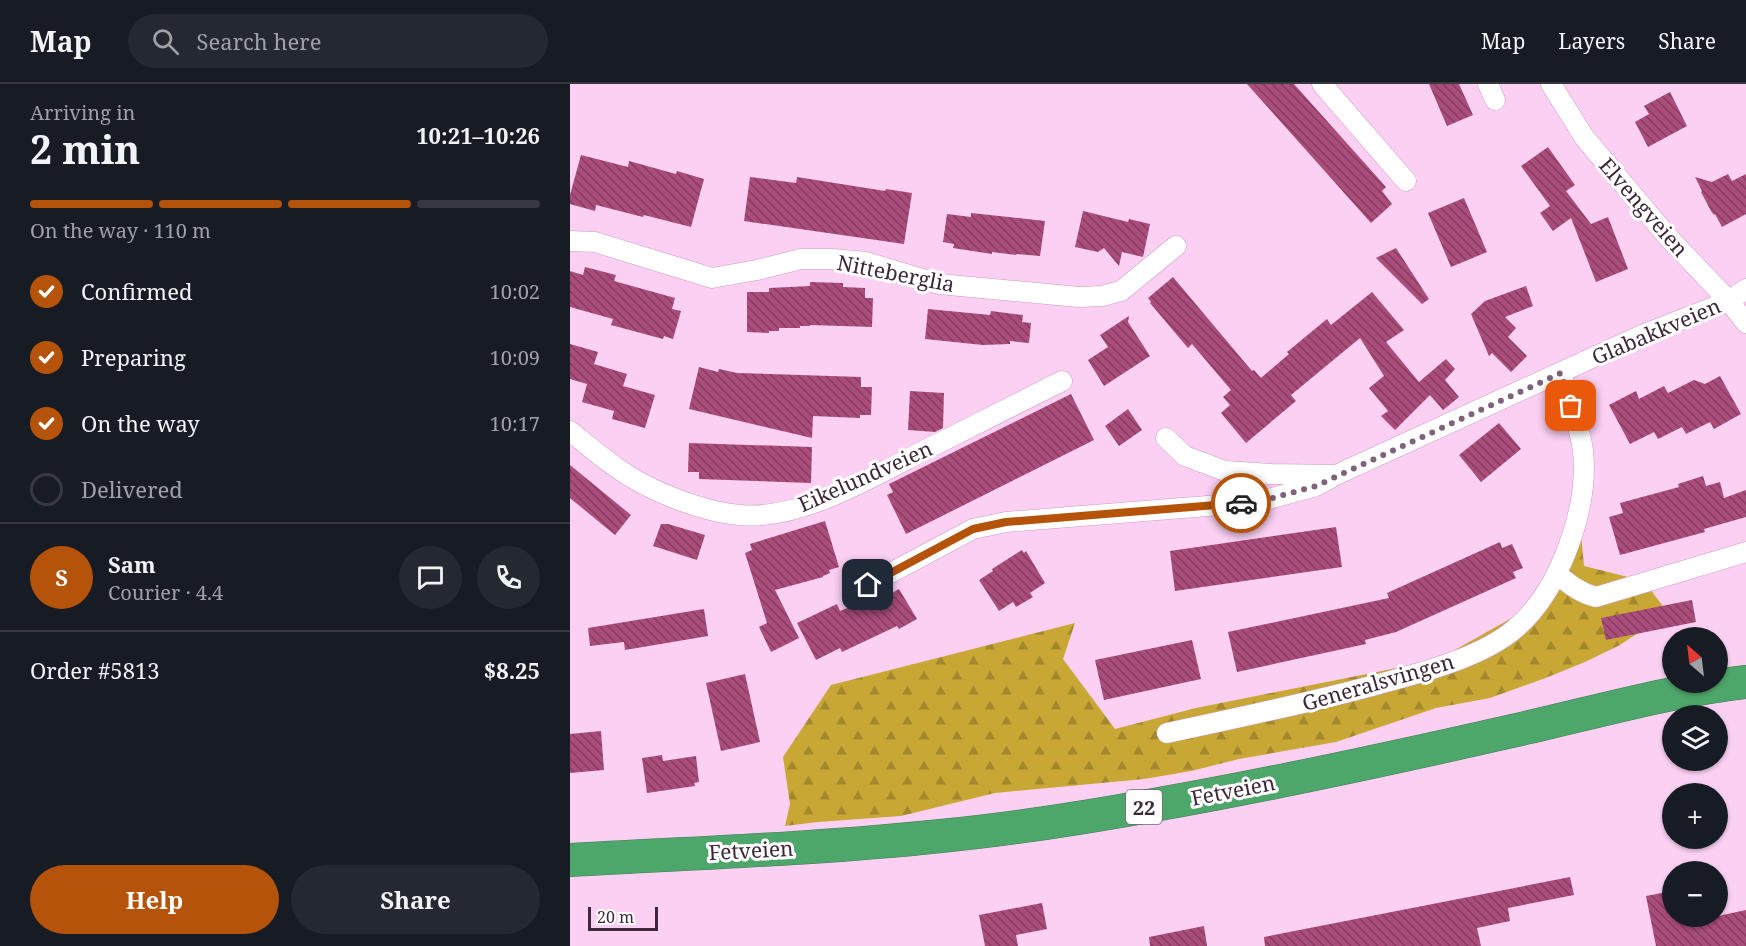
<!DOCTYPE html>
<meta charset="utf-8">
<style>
:root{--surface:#171b24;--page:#242831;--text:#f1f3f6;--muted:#9ea1a6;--line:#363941;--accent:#b45309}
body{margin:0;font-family:"Noto Serif",serif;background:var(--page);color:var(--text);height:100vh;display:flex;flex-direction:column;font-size:22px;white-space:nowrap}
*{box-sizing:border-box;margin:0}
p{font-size:20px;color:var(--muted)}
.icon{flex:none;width:33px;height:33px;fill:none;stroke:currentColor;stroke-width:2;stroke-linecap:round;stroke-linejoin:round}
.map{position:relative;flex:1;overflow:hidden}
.sheet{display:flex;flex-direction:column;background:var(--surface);width:570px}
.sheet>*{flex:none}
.needle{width:39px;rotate:332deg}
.tools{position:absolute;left:1092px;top:543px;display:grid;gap:12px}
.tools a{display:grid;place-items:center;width:66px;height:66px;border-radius:50%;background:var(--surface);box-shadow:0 2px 4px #0004;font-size:30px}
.scale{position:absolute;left:18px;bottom:15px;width:70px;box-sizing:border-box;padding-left:6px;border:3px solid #3c2839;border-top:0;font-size:16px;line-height:21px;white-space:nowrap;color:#3c2839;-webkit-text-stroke:4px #fff;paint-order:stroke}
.pin{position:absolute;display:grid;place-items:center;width:51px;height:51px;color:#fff;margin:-26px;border-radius:12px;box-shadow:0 3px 9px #0006}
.courier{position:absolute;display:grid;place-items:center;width:60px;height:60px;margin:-30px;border:4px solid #b45309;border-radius:50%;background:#fff;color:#222;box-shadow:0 2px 8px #0007}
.overview em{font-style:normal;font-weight:700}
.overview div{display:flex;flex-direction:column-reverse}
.overview{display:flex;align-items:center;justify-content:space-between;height:102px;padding:0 30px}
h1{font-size:39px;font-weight:700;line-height:45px}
.bar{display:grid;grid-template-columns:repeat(4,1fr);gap:9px 6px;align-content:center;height:72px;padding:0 30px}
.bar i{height:8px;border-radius:4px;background:var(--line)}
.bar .selected{background:var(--accent)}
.bar p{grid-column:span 4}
.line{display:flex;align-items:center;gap:15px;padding:0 30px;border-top:2px solid var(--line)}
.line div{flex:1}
.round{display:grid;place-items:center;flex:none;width:63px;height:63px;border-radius:32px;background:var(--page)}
ol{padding:0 30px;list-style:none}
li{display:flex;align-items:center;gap:18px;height:66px}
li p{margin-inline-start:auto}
li .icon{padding:6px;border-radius:50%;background:var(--accent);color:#fff;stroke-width:4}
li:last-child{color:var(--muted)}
li i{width:33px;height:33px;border:3px solid var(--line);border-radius:50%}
.primary-button{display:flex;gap:12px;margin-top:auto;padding:12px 30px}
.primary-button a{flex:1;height:69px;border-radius:36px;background:var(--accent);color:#fff;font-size:24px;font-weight:700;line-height:69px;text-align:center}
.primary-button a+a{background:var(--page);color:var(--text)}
header{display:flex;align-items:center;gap:36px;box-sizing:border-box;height:84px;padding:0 30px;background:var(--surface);border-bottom:2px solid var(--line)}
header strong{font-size:28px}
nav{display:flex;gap:33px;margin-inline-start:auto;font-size:21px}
.search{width:420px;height:54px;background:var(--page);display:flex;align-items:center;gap:15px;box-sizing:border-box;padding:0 21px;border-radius:33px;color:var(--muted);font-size:22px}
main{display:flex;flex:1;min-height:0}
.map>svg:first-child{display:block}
.forest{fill:url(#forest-firs)}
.building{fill:url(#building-back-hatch)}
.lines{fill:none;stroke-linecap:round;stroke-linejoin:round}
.street-casing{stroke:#cc9ac4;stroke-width:21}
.highway-casing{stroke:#477a59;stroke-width:34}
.street{stroke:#fff;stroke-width:20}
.highway{stroke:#4da66a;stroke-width:33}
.done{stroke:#7f637a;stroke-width:6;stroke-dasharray:0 10.8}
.route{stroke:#b45309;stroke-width:8}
.labels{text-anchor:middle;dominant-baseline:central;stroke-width:6;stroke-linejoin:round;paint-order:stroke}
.shield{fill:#fff;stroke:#766874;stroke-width:1.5}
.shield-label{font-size:20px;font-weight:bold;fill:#3c2839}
.street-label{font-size:21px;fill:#3c2839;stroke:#fff}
</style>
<header>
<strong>Map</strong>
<div class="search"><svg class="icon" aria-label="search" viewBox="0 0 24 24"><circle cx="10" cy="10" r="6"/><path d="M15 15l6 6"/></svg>Search here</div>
<nav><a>Map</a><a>Layers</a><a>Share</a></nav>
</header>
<main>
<section class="sheet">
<div class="overview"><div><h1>2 min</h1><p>Arriving in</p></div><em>10:21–10:26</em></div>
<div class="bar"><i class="selected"></i><i class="selected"></i><i class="selected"></i><i></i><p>On the way · 110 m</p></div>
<ol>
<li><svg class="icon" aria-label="check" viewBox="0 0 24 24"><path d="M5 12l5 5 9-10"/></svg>Confirmed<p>10:02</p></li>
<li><svg class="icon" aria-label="check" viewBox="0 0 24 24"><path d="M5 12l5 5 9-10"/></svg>Preparing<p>10:09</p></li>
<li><svg class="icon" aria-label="check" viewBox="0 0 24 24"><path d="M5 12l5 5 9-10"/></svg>On the way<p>10:17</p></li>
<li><i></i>Delivered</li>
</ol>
<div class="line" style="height:108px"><b class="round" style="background:var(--accent);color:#fff">S</b><div><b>Sam</b><p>Courier · 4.4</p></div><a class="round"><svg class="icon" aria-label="chat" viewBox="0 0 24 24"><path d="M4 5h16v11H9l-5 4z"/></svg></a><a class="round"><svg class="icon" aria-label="phone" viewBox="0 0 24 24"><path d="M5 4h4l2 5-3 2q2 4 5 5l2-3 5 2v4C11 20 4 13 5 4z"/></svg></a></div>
<div class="line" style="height:78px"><div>Order #5813</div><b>$8.25</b></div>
<div class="primary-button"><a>Help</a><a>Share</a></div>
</section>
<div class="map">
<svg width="1176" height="862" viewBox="0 0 1176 862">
<defs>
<pattern id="forest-firs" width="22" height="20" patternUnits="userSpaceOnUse" patternTransform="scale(1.5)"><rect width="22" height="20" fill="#c8a734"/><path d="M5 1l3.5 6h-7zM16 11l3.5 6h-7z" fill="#a4882d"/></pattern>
<pattern id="building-back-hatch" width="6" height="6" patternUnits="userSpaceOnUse" patternTransform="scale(1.5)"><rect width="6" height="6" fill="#ab4d7b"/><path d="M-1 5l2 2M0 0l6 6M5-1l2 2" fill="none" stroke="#853d60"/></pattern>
</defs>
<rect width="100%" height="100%" fill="#fbd0f3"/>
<path class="forest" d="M1010 439 1014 482 1074 497 1098 529 1050 561 1015 578 973 595 920 614 866 624 766 658 669 675 621 687 574 695 425 709 331 732 248 738 215 742 220 720 213 673 261 601 505 539 493 575 545 645 626 624 867 576 988 508Z"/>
<path class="building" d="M677 0H724L816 103 812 107 822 120 801 139Z
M859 0H889L903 31 877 42Z
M1100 8 1117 42 1078 63 1065 38 1079 30 1074 22Z
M978 63 1005 101 996 107 1021 140 1038 133 1058 185 1026 198 1001 134 983 147 970 129 980 122 951 82Z
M11 71 58 83 59 77 106 90 107 87 134 95 121 143 74 131 73 133 26 121 25 127 0 120V111Z
M1158 90 1162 97 1176 90V130L1152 143 1145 130 1144 131 1141 127 1131 108 1132 107 1125 93 1142 98Z
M180 93 226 99 227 93 315 107 316 105 342 109 334 160 174 137Z
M894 114 917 168 881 183 858 129Z
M513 127 558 138 559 135 580 140 573 173 552 168 549 182 534 164 528 168 505 163Z
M401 129 475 137 470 172 447 170 446 171 422 168V170L383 164 384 160 373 158 377 130 401 133Z
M826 164 859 215 852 220 806 174Z
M15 183 46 191 44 197 105 214 102 225 111 227 103 255 94 252 93 255 41 241 43 235 0 223V187L13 191Z
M603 193 682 287 684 286 691 294 719 270 717 268 757 235 761 241 802 208 834 246 816 258 849 298 876 275 885 285 875 296 889 313 873 326 860 311 825 346 811 332 818 327 799 304 814 292 790 254 721 311 726 317 676 359 651 329 660 321 653 313 661 306 622 260 618 264 580 219 581 218 578 214Z
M240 198 273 199V203L295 204V214H303L302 243 240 241V242H230V244H209V247H199V249L177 248V208H199V204L240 202Z
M956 202 963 222 935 233 946 244 938 253 957 272 941 288 922 269 919 272 901 230 915 217Z
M358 225 420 231 421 227 453 231 452 238 461 239 459 259 440 257V260L413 261 355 255Z
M559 232 558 238 580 272 534 302 518 276 538 263 530 251Z
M0 260 28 268 24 280 57 290 53 302 85 311 75 344 42 335 44 327 12 318 17 300 0 295Z
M129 283 148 288 149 285 167 289 291 293V303H302L301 331H290V334L243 332 242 354 119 325Z
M1150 292 1171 330 1144 345 1140 338 1116 350 1112 343 1088 355 1084 348 1060 360 1039 321 1066 307 1069 315 1094 302 1098 309 1124 296 1135 300Z
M340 307 374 309 373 344 365 348 338 346Z
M501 310 524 356 336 450 317 411 323 408 319 400Z
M558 325 572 346 549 362 535 342Z
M929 339 951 365 911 398 889 371Z
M119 359 242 363 241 399 129 395V388H118Z
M0 381 61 431 45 451 0 414Z
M1133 392 1136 402 1150 398 1154 414 1176 406V433L1134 445 1135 448 1050 471 1039 433 1053 429 1050 419 1109 403 1108 400Z
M255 437 269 483 259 486 260 489 253 492V493L205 506 229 554 201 568 189 543 197 539 175 469 182 466 180 460Z
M91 440H98L135 451 127 476 83 462Z
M766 443 772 483 605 507 600 467Z
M930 458 932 464 942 460 953 484 943 488 946 494 826 548 795 556 796 560 667 588 658 548 819 514 817 509Z
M452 466 454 469 456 467 475 499 460 509 463 513 446 523 443 518 429 527 409 496 423 487 422 485Z
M329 505 347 535 329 545 327 542 272 568 270 564 246 576 227 539 267 520 270 527 294 517 297 523Z
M1122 516 1126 538 1036 556 1031 534Z
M134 525 138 552 55 566 54 558 20 562 18 544Z
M622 556 631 595 534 616 525 576Z
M175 590 190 658 151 667 136 599Z
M31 647 34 686 0 689V650Z
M92 671 93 677 126 672 129 698 124 699 125 702 77 709 72 674Z
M1000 793 1004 811 938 824 940 837 907 844 911 862H695L694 853Z
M1102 807V832H1148L1176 826V862H1086L1076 812Z
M472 819 477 845 446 851 448 862H415L409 831Z
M634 842 637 862H580L579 853Z"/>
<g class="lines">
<defs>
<path id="street" d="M752 0 836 97
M918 0 925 16
M981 0 1014 53 1098 153 1159 217 1176 239
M0 157 25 158 142 194 187 186 231 175H263L296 178 369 200 509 213 532 212 551 207 606 162
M0 347C16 360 31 373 47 384 77 406 132 428 170 431 229 437 300 394 353 367 399 344 445 321 492 297
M596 354 615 372 655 387 701 390 766 391 1072 251 1159 217 1176 205
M987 490C999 500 1010 509 1026 513L1176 468
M298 501 403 445 436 438 688 418 746 402 761 394
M597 649C668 634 739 619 809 600 851 589 913 573 946 544 990 506 1019 424 1013 367 1010 341 998 314 991 289"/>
<path id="highway" d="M0 776C123 769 248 765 371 752 442 745 513 734 584 721 704 700 823 674 942 647 1019 630 1097 607 1176 598"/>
</defs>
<use href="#street" class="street-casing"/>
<use href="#highway" class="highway-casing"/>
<use href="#street" class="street"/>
<use href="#highway" class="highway"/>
</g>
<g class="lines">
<path class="done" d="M671 419 688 418 746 402 991 289 1001 322"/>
<path class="route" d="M298 501 403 445 436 438 671 419"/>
</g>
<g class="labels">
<rect class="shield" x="556" y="706" width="36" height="34" rx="4.5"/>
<g class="shield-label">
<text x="574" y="723">22</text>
</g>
<g class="street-label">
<text transform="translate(1074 123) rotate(49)">Elvengveien</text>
<text transform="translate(326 189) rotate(11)">Nitteberglia</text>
<text transform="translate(1086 247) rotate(-23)">Glabakkveien</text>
<text transform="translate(295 392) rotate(-24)">Eikelundveien</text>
<text transform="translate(808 598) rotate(-16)">Generalsvingen</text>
<text transform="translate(663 706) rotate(-11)">Fetveien</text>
<text transform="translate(181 766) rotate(-3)">Fetveien</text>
</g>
</g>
</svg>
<div class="tools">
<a><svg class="needle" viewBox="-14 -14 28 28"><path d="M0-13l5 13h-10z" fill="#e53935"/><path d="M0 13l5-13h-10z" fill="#9ea1a6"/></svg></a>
<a><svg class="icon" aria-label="layers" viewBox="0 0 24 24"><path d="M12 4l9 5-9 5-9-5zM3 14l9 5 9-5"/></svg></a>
<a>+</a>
<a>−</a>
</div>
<div class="scale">20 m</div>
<div class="pin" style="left:1001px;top:322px;background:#ea580c"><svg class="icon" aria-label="bag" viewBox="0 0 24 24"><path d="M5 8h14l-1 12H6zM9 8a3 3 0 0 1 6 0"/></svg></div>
<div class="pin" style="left:298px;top:501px;background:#1f2937"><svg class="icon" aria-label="home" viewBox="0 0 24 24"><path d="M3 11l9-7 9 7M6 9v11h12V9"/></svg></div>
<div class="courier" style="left:671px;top:419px"><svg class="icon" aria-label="car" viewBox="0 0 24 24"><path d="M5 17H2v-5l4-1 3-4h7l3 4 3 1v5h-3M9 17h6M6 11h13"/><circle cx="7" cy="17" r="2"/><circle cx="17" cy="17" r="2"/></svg></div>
</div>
</main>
